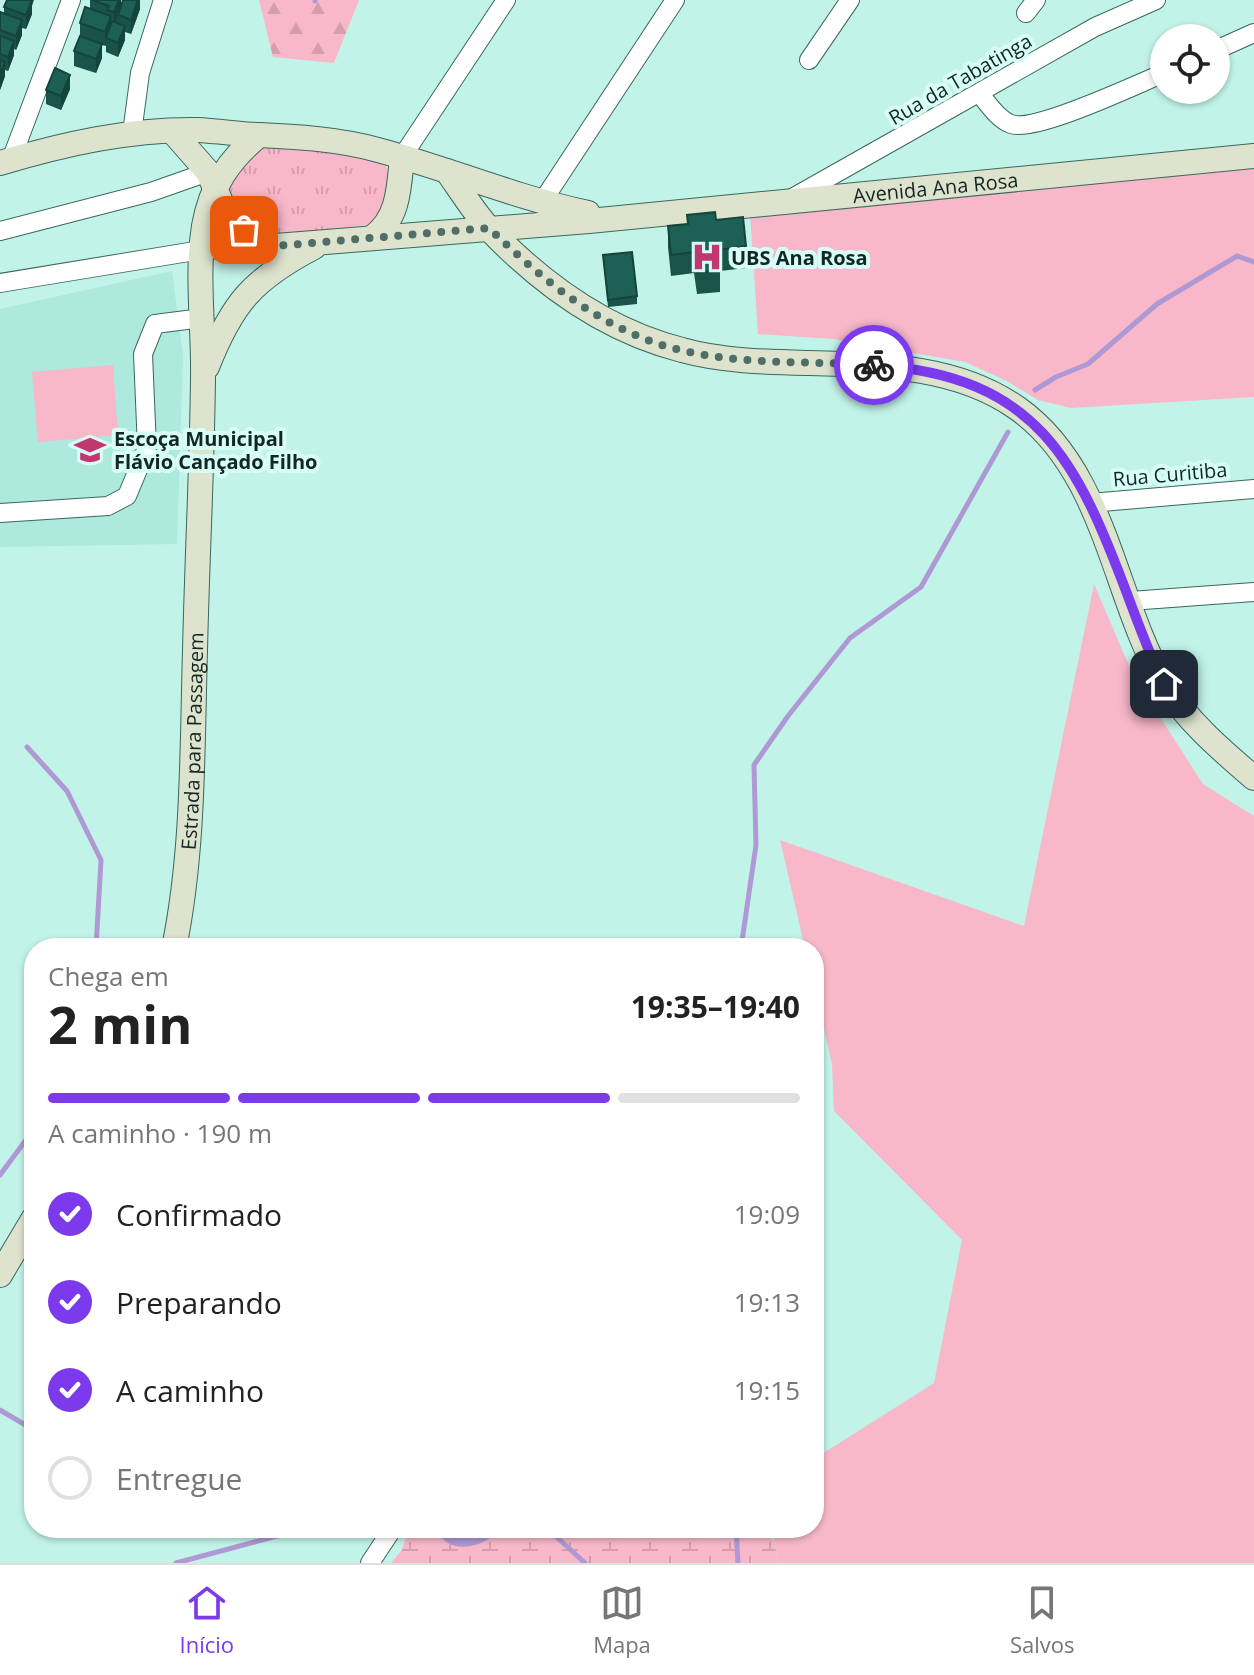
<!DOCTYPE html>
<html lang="pt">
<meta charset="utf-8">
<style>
:root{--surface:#fff;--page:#f2f2f2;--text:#222;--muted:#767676;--line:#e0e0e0;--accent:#7c3aed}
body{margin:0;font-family:"Open Sans",sans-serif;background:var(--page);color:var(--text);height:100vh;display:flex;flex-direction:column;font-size:30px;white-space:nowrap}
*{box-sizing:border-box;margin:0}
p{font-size:26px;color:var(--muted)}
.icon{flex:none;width:44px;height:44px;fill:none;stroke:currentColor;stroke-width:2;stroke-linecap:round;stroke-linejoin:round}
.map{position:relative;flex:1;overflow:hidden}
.panel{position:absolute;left:24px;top:938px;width:800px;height:600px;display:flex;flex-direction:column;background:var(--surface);border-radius:32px;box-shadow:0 2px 6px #0004}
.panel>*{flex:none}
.buttons{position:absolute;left:1150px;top:24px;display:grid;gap:16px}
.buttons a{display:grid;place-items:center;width:80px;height:80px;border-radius:50%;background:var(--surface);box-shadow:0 2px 6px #0004;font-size:40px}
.pin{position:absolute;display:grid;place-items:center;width:68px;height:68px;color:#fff;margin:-34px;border-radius:16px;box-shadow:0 4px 12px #0006}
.courier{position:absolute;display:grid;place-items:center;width:80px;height:80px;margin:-40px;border:6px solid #7c3aed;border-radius:50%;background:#fff;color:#222;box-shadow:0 2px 10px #0007}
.overview em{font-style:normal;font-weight:700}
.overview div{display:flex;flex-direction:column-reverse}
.overview{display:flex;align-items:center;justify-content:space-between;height:136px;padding:0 24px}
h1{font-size:52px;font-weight:700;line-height:60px}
.bar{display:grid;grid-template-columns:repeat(4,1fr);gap:12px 8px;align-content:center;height:96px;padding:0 24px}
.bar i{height:10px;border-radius:6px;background:var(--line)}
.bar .selected{background:var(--accent)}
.bar p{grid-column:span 4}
ol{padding:0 24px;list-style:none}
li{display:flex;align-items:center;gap:24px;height:88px}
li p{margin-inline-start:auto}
li .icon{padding:8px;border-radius:50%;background:var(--accent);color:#fff;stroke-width:4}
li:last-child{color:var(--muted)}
li i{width:44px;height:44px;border:4px solid var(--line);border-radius:50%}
.tabs{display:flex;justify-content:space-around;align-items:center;height:112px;border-top:2px solid var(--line);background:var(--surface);font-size:22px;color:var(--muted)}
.tabs a{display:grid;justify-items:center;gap:4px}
.tabs .selected{color:var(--accent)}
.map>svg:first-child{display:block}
.built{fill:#ade9dc}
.grass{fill:#f8b8ca}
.forest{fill:url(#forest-firs)}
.wetland{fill:url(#wetland-marsh)}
.park{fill:url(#park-tufts)}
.water{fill:#ae99d4}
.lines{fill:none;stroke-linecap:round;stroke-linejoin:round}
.stream{stroke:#ae99d4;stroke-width:5}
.street-casing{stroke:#3a675f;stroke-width:20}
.secondary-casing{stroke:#3a675f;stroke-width:26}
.street{stroke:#fff;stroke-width:18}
.secondary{stroke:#dee3ce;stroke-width:24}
.wall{fill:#19534a}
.shaded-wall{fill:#14443c}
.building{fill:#1d6156;stroke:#14443c;stroke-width:2}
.done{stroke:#506e68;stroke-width:8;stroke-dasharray:0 14.4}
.route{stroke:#7c3aed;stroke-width:10}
.labels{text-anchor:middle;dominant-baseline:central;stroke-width:8;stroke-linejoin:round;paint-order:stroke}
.street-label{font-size:20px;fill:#132623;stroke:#d7fef6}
.poi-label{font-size:20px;font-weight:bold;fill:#132623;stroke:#d7fef6;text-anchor:start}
</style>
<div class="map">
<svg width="1254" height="1563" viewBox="0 0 1254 1563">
<defs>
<pattern id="forest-firs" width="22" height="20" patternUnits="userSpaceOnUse" patternTransform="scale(2)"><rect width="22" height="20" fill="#f8b8ca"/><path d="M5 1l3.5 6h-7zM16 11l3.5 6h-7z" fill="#d49ead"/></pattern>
<pattern id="wetland-marsh" width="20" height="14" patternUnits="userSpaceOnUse" patternTransform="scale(2)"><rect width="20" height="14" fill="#f8b8ca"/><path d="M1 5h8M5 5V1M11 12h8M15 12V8" fill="none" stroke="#d49ead"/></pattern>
<pattern id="park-tufts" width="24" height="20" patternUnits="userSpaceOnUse" patternTransform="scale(2)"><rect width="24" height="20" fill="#f8b8ca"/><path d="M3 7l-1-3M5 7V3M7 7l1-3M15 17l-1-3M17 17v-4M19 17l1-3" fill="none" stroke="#d49ead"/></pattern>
</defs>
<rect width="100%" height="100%" fill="#c2f3e9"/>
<path class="built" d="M172 271 183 356 177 544 0 547V309Z"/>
<path class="grass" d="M1254 165V397L1071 408 1038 400 1005 380 965 362 833 339 758 334 750 213Z
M113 365 118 435 38 442 32 372Z
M1094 584 1133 675 1203 784 1254 816V1563H777L775 1541 767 1528H814V1459L934 1383 962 1240 834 1111 832 1064 814 985V948H805L780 840 1024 926Z"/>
<path class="forest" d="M259 0H359L334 63 273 57Z"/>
<path class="wetland" d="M410 1528H751L775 1541 777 1563H391L401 1551Z"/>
<path class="park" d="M286 146 383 160C396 179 383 204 377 224L281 235 241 218 228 199V184L252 153 262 148Z"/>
<path class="water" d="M435 1528H501C483 1549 448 1557 435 1528Z"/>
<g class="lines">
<path class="stream" d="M315 1V0
M1035 390 1056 377 1088 364 1157 304 1237 256 1254 262
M27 747 67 791 101 860 96 948
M741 948 756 845 754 765 788 716 850 638 921 587 1008 432
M0 1175 34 1129
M0 1410 34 1430
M547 1528 585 1563
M736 1528 738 1563
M176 1563 307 1528"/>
<defs>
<path id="street" d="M1026 13 1036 0
M1216 50 1254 33
M809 60 850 0
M980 94C989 105 998 119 1011 124 1035 133 1137 84 1164 73
M132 133 140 73 163 0
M402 157 506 0
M11 160 71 0
M794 197 1095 27 1156 0
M542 202 675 0
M0 231 151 192 208 172
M0 283 201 250 273 246
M1090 503 1254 489
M0 513 108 506 127 496 147 448 143 354 155 324 202 318
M1130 601 1254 592
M370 1563 393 1528"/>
<g id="secondary">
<path id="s1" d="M172 131 208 172 224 209 232 220 244 230 276 246 589 221 1254 156"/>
<path d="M0 163C64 144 130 129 197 130 218 131 238 134 258 135 298 137 339 139 378 150 449 169 517 198 588 213"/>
<path d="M447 171C461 191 474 212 490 230 543 285 607 331 682 350 721 361 767 362 808 363 879 365 956 365 1017 408 1105 470 1113 595 1163 682 1185 719 1221 750 1254 778"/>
<path d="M373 237C399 218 399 187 402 157"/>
<path d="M207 367C232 303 253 279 314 247"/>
<path id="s2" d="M174 948C194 850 192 750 195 651 197 560 202 469 203 378 204 328 196 275 204 226 211 186 229 160 259 135"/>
<path d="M0 1275 34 1218"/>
</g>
</defs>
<use href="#street" class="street-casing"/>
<use href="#secondary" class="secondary-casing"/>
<use href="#street" class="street"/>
<use href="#secondary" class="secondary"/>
</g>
<path class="wall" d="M7 0H34L32 6V14L26 29 22 28V35L16 50 14 49V55L8 71 5 70V76L0 90V12L4 14V7Z
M90 0H121V8L140 0V9L131 34 125 32V40L118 57 106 52V46L102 45V58L96 73 74 66V51L80 36V23L90 9Z
M70 89 61 110 46 104V90Z
M687 215 716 220 746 246V268L720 271V292L697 294 694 273 671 276 668 247V226L687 224Z
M603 255 637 296V304L608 307Z"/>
<path class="shaded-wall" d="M32 0V14L26 29V15Z
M118 0H121V8L114 26V12Z
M138 0H140V9L131 34V20Z
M111 16V30L106 38 105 46V32Z
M22 20V35L16 50V36Z
M125 26V40L118 57V43Z
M14 41V55L8 71V57Z
M102 44V58L96 73V59Z
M5 62V76L0 90V76Z
M70 75V89L61 110V96Z"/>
<path class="building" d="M7 0H32L26 15 4 7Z
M92 0H119L114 12 107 10 109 6Z
M123 0H138L131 20 118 15Z
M85 7 111 16 105 32 80 23Z
M0 12 22 20 16 36 0 30Z
M112 21 125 26 118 43 106 38Z
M0 36 14 41 8 57 0 54Z
M80 36 102 44 96 59 74 51Z
M0 60 5 62 0 76Z
M55 68 70 75 61 96 46 90Z
M715 212 716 220 743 217 746 246 718 250 720 270 697 273 694 252 671 255 668 226 688 224 687 215Z
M632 252 637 296 608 300 603 255Z"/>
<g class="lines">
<path class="done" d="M244 230 276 246 489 228C545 282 605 333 684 351 746 365 811 361 874 365"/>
<path class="route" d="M874 365C1038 376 1077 460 1129 599 1140 628 1150 656 1164 684"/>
</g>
<defs>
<symbol id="hospital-bare" viewBox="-9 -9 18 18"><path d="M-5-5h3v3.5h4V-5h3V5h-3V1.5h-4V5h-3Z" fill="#c1376f" stroke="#d7fef6" stroke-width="2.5" paint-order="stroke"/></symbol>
<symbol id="school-bare" viewBox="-9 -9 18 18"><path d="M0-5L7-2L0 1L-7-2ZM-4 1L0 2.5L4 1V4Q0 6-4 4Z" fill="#c1376f" stroke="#d7fef6" stroke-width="2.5" paint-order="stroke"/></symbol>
</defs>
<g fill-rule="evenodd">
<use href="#hospital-bare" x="685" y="235" width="44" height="44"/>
<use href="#school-bare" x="68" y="428" width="44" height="44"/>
</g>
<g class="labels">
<g class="street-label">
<text transform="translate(960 79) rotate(-30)">Rua da Tabatinga</text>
<text stroke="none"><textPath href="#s1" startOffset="822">Avenida Ana Rosa</textPath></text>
<text transform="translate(1170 474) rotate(-5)">Rua Curitiba</text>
<text stroke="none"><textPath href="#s2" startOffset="208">Estrada para Passagem</textPath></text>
</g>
<g class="poi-label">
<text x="731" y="257">UBS Ana Rosa</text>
<text x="114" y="438">Escoça Municipal<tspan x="114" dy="23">Flávio Cançado Filho</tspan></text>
</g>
</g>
</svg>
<div class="buttons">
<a><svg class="icon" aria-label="locate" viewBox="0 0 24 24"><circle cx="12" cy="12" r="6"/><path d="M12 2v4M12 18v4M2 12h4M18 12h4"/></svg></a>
</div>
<div class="pin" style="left:244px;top:230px;background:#ea580c"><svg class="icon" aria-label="bag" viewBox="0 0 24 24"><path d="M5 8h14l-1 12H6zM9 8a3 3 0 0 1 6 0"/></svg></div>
<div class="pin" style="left:1164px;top:684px;background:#1f2937"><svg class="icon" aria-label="home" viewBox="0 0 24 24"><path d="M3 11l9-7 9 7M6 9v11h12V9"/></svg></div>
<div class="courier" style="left:874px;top:365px"><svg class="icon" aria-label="bike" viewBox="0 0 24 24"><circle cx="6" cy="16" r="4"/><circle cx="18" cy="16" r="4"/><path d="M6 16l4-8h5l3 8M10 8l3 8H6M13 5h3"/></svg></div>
<section class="panel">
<div class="overview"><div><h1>2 min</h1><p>Chega em</p></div><em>19:35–19:40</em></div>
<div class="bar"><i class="selected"></i><i class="selected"></i><i class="selected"></i><i></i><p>A caminho · 190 m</p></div>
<ol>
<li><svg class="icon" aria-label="check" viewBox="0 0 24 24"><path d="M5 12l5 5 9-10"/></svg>Confirmado<p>19:09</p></li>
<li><svg class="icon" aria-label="check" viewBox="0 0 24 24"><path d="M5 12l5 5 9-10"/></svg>Preparando<p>19:13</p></li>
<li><svg class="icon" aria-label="check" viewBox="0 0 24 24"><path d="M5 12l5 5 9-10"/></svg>A caminho<p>19:15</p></li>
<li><i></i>Entregue</li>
</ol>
</section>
</div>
<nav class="tabs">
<a class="selected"><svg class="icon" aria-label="home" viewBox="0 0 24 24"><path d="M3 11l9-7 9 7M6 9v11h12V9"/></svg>Início</a>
<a><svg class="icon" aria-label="map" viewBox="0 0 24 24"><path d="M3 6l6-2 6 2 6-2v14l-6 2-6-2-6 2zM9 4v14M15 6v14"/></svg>Mapa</a>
<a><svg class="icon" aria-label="saved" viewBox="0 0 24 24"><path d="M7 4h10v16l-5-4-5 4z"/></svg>Salvos</a>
</nav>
